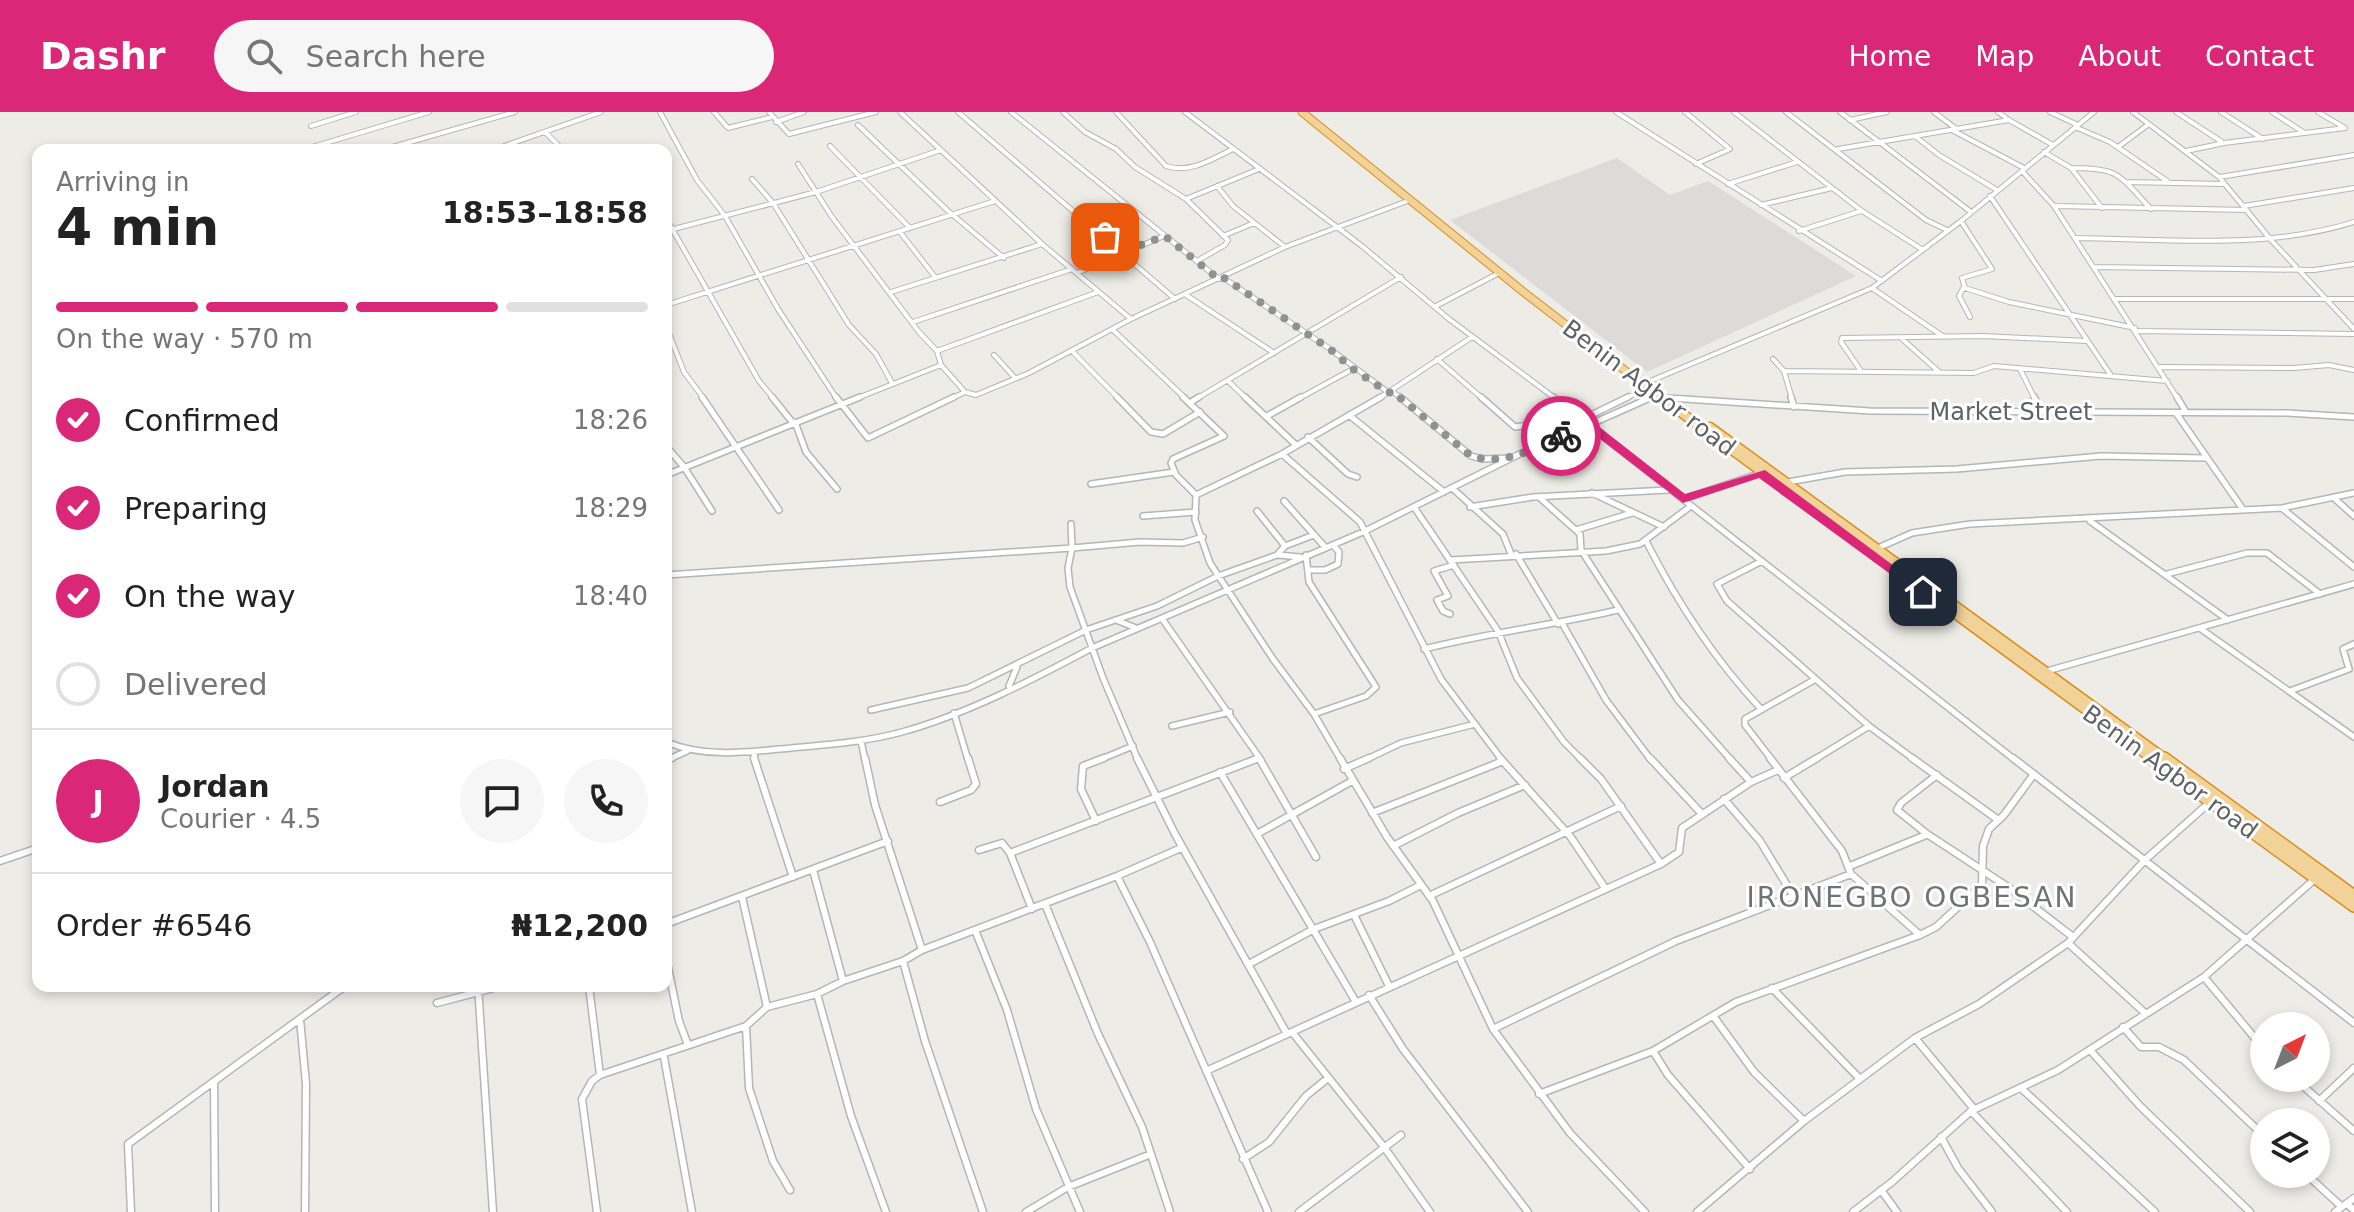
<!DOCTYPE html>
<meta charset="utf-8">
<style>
:root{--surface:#fff;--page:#f6f6f6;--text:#222;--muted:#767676;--line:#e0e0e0;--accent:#db2777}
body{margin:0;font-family:"DejaVu Sans",sans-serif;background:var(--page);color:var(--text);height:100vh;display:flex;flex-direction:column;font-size:30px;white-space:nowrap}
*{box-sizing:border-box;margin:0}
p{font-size:26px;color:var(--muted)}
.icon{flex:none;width:44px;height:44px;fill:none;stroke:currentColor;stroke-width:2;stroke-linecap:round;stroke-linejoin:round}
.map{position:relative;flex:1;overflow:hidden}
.drawer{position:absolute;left:32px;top:32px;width:640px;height:848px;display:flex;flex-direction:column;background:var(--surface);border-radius:16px;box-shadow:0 4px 12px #0003}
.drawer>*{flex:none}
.needle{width:52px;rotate:42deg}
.controls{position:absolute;left:2250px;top:900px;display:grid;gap:16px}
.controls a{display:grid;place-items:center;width:80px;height:80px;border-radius:50%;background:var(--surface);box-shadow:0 4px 12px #0003;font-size:40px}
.pin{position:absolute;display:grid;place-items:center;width:68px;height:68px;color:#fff;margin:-34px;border-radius:16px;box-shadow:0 4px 12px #0006}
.courier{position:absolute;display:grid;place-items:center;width:80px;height:80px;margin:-40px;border:6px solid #db2777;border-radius:50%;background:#fff;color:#222;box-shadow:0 2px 10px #0007}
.overview em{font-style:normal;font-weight:600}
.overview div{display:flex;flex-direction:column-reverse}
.overview{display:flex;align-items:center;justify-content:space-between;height:136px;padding:0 24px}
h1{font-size:52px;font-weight:600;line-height:60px}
.bar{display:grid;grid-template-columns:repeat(4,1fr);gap:12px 8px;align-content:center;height:96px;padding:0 24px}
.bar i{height:10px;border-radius:6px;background:var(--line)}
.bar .current{background:var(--accent)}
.bar p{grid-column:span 4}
.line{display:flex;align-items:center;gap:20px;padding:0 24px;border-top:2px solid var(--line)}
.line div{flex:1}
.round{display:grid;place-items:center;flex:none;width:84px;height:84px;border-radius:42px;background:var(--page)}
ol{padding:0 24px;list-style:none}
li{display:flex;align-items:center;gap:24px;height:88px}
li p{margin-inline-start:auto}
li .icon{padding:8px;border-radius:50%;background:var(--accent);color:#fff;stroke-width:4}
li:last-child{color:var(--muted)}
li i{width:44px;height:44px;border:4px solid var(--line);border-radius:50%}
header{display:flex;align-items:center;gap:48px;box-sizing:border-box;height:112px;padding:0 40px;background:var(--accent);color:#fff}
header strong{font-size:38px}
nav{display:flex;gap:44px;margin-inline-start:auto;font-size:28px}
.search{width:560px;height:72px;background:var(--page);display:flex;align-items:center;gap:20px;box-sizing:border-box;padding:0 28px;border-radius:44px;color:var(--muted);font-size:30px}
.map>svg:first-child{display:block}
.industrial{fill:#dddbd8}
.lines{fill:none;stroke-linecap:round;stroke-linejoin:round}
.street-far2-casing{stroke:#b3b6b9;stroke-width:6}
.street-far1-casing{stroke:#b3b6b9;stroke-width:8}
.street-casing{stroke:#b3b6b9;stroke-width:9}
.highway-far2-casing{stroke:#db8d19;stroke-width:9}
.highway-far1-casing{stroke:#db8d19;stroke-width:11}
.highway-casing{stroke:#db8d19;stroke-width:14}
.street-far2{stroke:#fff;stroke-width:4}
.street-far1{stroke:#fff;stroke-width:5}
.street{stroke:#fff;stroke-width:6}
.highway-far2{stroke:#f1d39a;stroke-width:7}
.highway-far1{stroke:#f1d39a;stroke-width:8}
.highway{stroke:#f1d39a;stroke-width:11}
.route{fill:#db2777}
.done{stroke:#909292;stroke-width:8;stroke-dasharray:0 14.4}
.labels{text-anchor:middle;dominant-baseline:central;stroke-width:6;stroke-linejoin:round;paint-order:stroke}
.street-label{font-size:24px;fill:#5e6165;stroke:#fff}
.quarter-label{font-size:28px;letter-spacing:2px;fill:#6f7377;stroke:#fff}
</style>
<header>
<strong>Dashr</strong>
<div class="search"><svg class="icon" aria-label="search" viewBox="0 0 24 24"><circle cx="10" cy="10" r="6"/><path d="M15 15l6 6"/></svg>Search here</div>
<nav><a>Home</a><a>Map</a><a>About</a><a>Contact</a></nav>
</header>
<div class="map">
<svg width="2354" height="1100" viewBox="0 0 2354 1100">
<rect width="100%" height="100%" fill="#eeece6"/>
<path class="industrial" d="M1617 46 1670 83 1708 69 1856 164 1647 260 1450 108Z"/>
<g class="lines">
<defs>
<path id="street-far2" d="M660 0 697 68 725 104 778 197 837 287
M714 0 728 16 772 5
M769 0 789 22 876 0
M900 0 1042 132 1131 207
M958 0 1175 187
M1011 0 1219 167
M1063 0 1085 20 1116 37 1135 55 1186 87 1228 128 1225 133 1197 149
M1116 0 1166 54C1190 62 1212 47 1233 37
M1185 0 1362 134 1449 207 1556 287
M1616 0 1882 169
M1685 0 1730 37 1696 52
M1734 0 1862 99 1923 138
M1786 0 1926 108 1947 118
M1840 0 1971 100
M1934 0 1955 16
M2050 0 2078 13
M2133 0 2219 65 2271 128 2354 217
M2176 0 2222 30
M2221 0 2263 27
M2272 0 2303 20
M1850 8 1887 0
M2009 8 2053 33
M776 10 804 0
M858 13 947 98 1004 146
M311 14 356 0
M2075 15 2110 30 2167 69
M1952 18 2024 56
M545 20 563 38
M1916 25 1939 43 1997 78
M830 34 910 116
M2118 35 2149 12
M309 36 429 0
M1838 37 2009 8 1998 0
M382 38 515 0
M493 38 601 0
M2186 39 2224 31 2345 16 2318 0
M2044 40 2071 56 2102 96
M798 52 832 105 919 220 937 239 941 253 965 280 976 283 1029 261 1131 207 1285 135 1410 88
M2071 56C2120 56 2118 62 2151 97
M2022 59 2054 94 2178 287
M2220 65 2354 43
M752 67 773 91 849 213 876 242 892 271
M2126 70 2224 72
M1728 72 1797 50
M1217 74 1233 94 1285 135
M1990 84 2110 262
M1186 87 1259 57
M1761 93 1832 76
M2055 94 2247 98
M2244 94 2354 76
M666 106 759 269 774 287
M1961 109 1992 157 1962 166 1965 176 2009 190 2135 216
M666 119 816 80 941 38
M1799 119 1861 99
M900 120 935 165
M1223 124 1254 111
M2076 126C2169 127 2265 138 2354 110
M2094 155 2314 158 2354 152
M1077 161 1164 124
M1225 167 1330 237 1389 281
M1964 175 1959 184 1970 205
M1872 176 1944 225
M891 180 1042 132
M1186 183 1274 241
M2115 187H2354
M666 193 995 89
M1436 194 1499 161
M913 210 1072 157
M666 214 684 260 704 287
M1112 217 1186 287
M2137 219 2354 222
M1901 226 1938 259
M937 239 1098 180
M1072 239 1119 287
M994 243 1015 266
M1437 247 1483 287
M1773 247 1784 259 1792 287
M2160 255 2294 256 2329 253 2354 258
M2020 257 2035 287
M1784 259 1974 261 1994 254 2167 269
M1861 259 1841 230 1842 226 1983 224 2087 229
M1228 269 1247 287
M1648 270 1872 176 1961 109 2094 0
M1392 279 1402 287
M1669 286 1688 287
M855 287 941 253
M950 287 965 280
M1196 287 1401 165
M1298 287 1353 257
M1378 287 1472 225
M1624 287 1652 274
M1648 287 1662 281"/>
<path id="street-far1" d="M702 285 779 398
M772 285 793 311
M836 285 868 326 954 285
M1117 285 1151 320 1163 322 1200 300
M1183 285 1224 324 1173 347 1171 351 1176 363 1196 383 1195 408 1210 451 1273 547 1314 602 1341 648
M1245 285 1296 333
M1400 285 1471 344 1482 347 1511 346
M1481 285 1515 315 1549 310 1569 297
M1553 285 2015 648
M1791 285 1794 295
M2034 285 2042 300
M2177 285 2186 300
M1669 286 1870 299 2287 301 2354 305
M1191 290 1199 285
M2176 301 2242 396
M1349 303 1444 380
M1267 304 1301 285
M1583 307 1628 285
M1553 309 1579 305
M795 310 806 340 837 377
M1308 325 1348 362 1357 365
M666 334 684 355 712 399
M1282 342 1360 410 1441 567 1502 648
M666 363 860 285
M1788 370 1845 360 1957 357 2101 344 2205 346
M1091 372 1174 360
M1452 376 1503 422 1511 442
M1592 381 1664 415
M1196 383 1282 342 1381 285
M1539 385 1580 422 1581 438 1678 588 1731 648
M2334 386 2354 404
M1683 387 1761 361
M1284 389 1325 435
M1414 395 1498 519 1517 566 1564 630 1582 648
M1470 395 1533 385 1668 378
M2283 397 2354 455
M1257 399 1285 434
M1143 404 1196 400
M2090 409 2228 508
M1071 412 1072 436 1140 430 1183 431 1203 425
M1576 418 1632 401
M1646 429C1677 490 1714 547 1761 597
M1878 436 1912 421 1970 412 2282 396 2354 381
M1516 442 1558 512
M1278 443 1300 445
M1306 443 1309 470 1376 575 1366 584 1314 602
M1451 448 1606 439 1640 432 1691 394
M1762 449 1717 472 1727 489 1869 614 1915 648
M1310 458H1325L1338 452 1339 440 1333 433
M2167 462 2247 441H2267L2320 482
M666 463 1072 436 1068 456 1070 475 1103 566 1138 648
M1450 502 1443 499 1437 488 1448 484 1434 459 1454 453
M1116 508 1136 516
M1163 508 1261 648
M1562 511 1606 588 1651 648
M2201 517 2354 625
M1424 537C1488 521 1553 513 1618 498
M2047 559 2354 472
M1009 574 1017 555
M2290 579 2349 557 2343 537 2354 532
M871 598 968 576 1086 518 1157 494 1218 464 1277 443 1285 434 1311 424
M954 601 968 648
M1172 614 1230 600
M861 629 865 648
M666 630C703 645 741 641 780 637 821 633 862 631 902 620 967 602 1032 568 1092 536L1363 420 1582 311 1589 313 1652 285
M754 640 755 648
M667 648 687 639
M1099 648 1133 634
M1255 648 1259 646
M1365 648 1401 631 1475 612
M1772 648 1745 613V607L1814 568
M1814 648 1869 614"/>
<path id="street" d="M754 646 793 765
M865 646 875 693 922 838
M1137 646 1175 722 1287 922
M1259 646 1316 745
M1340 646 1387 725 1433 789 1493 917 1570 1021 1645 1100
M1500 646 1570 724 1605 776
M1580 646 1601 667 1661 752
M1650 646 1701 701
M1729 646 1751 670
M1770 646 1842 739 1851 762 1920 823
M1912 646 1997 707
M2013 646 2354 911
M666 648 672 646
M1344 657 1369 646
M1220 660 1356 890
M1937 663 1901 691 1897 698 1927 722 2008 775 2073 825
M1784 666 1817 646
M1724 687 1760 729 1793 783
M940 690 971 678 976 672 968 646
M1372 701 1503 649
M1096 709 1081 677 1083 654 1104 646
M1257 722 1352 669
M1393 734 1458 701 1525 673
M979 738 1002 731 1010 741 1032 797
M1010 741 1259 646
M0 749 38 736
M1850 754 1926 723
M813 758 843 869
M1117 764 1150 830 1268 1100
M1429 784 1621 694
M742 785 767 895
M1045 792 1098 922 1142 1015 1170 1100
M1354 803 1389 874
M666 812 888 729
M975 818 1007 898 1036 997 1080 1100
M2068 831 2145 901
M666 846 679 909 688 933
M903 849 925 929 983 1100
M1249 852 1314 817 1389 789 1421 773
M2204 865 2264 937
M478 874 493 1100
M589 874 600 963
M1772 876 1860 967
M817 882 851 1004 886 1100
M1369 883 1403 937 1528 1100
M437 891 501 874
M1714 905 1754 960 1804 1009
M300 907 306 972 305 1100
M2123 915 2141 935H2159L2184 948 2264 1024
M1493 917 1676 829 1851 762
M1292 920 1384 1035 1430 1100
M1915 926 1974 997
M2090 938 2140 994 2250 1100
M1653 939 1668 963 1750 1057
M664 945 692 1100
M1206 959 1661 752 1679 740 1682 716 1751 670 1778 658
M2294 966 2354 1019
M214 970 215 1100
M2021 976 2155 1100
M1539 982 1653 939 1736 890 1920 823 1936 815 1982 773 1983 734 1989 717 2004 703 2034 662
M2319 989 2354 956
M1971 999 2067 1100
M1941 1025 1958 1056 1992 1100
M1243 1047 1269 1030 1306 984 1328 966
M2306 1062 2342 1095
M790 1078 773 1049 749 976 746 914 767 895 817 882 843 869 903 849 922 838 1117 764 1181 736
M1881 1078 1897 1100
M2347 1092 2354 1098
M131 1100 128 1032 345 874
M597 1100 582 987 592 969 600 963 746 914
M1026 1100 1068 1075 1151 1042
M1299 1100 1401 1023
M1697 1100 1804 1009 1915 926 1979 892 2068 831 2146 747 2209 691
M1853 1100 1892 1070 1971 999 2058 958 2204 865 2316 766
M2335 1100 2354 1086"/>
<path id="highway-far2" d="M1302 0 1521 178 1662 287"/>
<path id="highway-far1" d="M1660 285 2154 648
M1710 315 2167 648"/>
<path id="highway" d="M2151 646 2354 794
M2164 646 2354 784"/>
</defs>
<use href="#street-far2" class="street-far2-casing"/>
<use href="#street-far1" class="street-far1-casing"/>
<use href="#street" class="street-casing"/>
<use href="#highway-far2" class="highway-far2-casing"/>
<use href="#highway-far1" class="highway-far1-casing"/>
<use href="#highway" class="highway-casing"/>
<use href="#street-far2" class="street-far2"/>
<use href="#street-far1" class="street-far1"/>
<use href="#street" class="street"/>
<use href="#highway-far2" class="highway-far2"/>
<use href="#highway-far1" class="highway-far1"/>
<use href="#highway" class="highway"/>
</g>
<path class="route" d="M1582 308 1593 310 1685 382 1765 358 1929 480 1923 484 1919 483 1759 366 1683 391 1586 316 1565 326H1557V321Z"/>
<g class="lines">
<path class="done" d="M1105 125 1122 140 1165 124 1220 168 1224 166 1330 237 1353 257 1389 281 1392 279 1471 344C1503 354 1532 338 1561 324"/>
</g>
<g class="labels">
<g class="street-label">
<text transform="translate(1649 276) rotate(37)">Benin Agbor road</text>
<text x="2011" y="300">Market Street</text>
<text transform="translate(2170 660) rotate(36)">Benin Agbor road</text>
</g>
<g class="quarter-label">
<text x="1912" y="785">IRONEGBO OGBESAN</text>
</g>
</g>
</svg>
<div class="controls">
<a><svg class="needle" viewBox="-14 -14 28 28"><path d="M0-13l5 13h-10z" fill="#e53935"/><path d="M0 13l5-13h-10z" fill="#767676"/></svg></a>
<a><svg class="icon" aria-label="layers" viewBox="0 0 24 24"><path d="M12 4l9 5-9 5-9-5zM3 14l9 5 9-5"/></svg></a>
</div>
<div class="pin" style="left:1105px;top:125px;background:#ea580c"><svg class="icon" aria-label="bag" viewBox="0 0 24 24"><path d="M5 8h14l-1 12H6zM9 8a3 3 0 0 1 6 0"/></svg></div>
<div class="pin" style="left:1923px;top:480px;background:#1f2937"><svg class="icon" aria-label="home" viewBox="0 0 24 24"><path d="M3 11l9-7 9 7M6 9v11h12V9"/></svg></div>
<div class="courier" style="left:1561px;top:324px"><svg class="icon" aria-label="bike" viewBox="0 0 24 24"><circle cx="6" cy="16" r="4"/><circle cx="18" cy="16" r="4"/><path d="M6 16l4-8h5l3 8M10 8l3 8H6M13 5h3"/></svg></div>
<section class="drawer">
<div class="overview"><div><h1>4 min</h1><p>Arriving in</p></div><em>18:53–18:58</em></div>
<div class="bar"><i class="current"></i><i class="current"></i><i class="current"></i><i></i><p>On the way · 570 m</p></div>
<ol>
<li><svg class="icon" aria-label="check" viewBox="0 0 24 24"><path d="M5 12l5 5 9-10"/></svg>Confirmed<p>18:26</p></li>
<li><svg class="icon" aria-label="check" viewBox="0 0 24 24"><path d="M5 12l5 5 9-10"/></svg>Preparing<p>18:29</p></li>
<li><svg class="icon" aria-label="check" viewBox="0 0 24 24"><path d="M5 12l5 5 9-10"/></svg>On the way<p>18:40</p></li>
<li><i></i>Delivered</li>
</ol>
<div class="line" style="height:144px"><b class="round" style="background:var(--accent);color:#fff">J</b><div><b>Jordan</b><p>Courier · 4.5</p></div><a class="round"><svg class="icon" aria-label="chat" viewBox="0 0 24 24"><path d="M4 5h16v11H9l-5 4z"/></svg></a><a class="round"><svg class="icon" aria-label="phone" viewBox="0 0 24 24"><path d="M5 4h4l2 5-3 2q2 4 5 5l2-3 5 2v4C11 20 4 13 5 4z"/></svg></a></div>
<div class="line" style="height:104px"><div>Order #6546</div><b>₦12,200</b></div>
</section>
</div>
